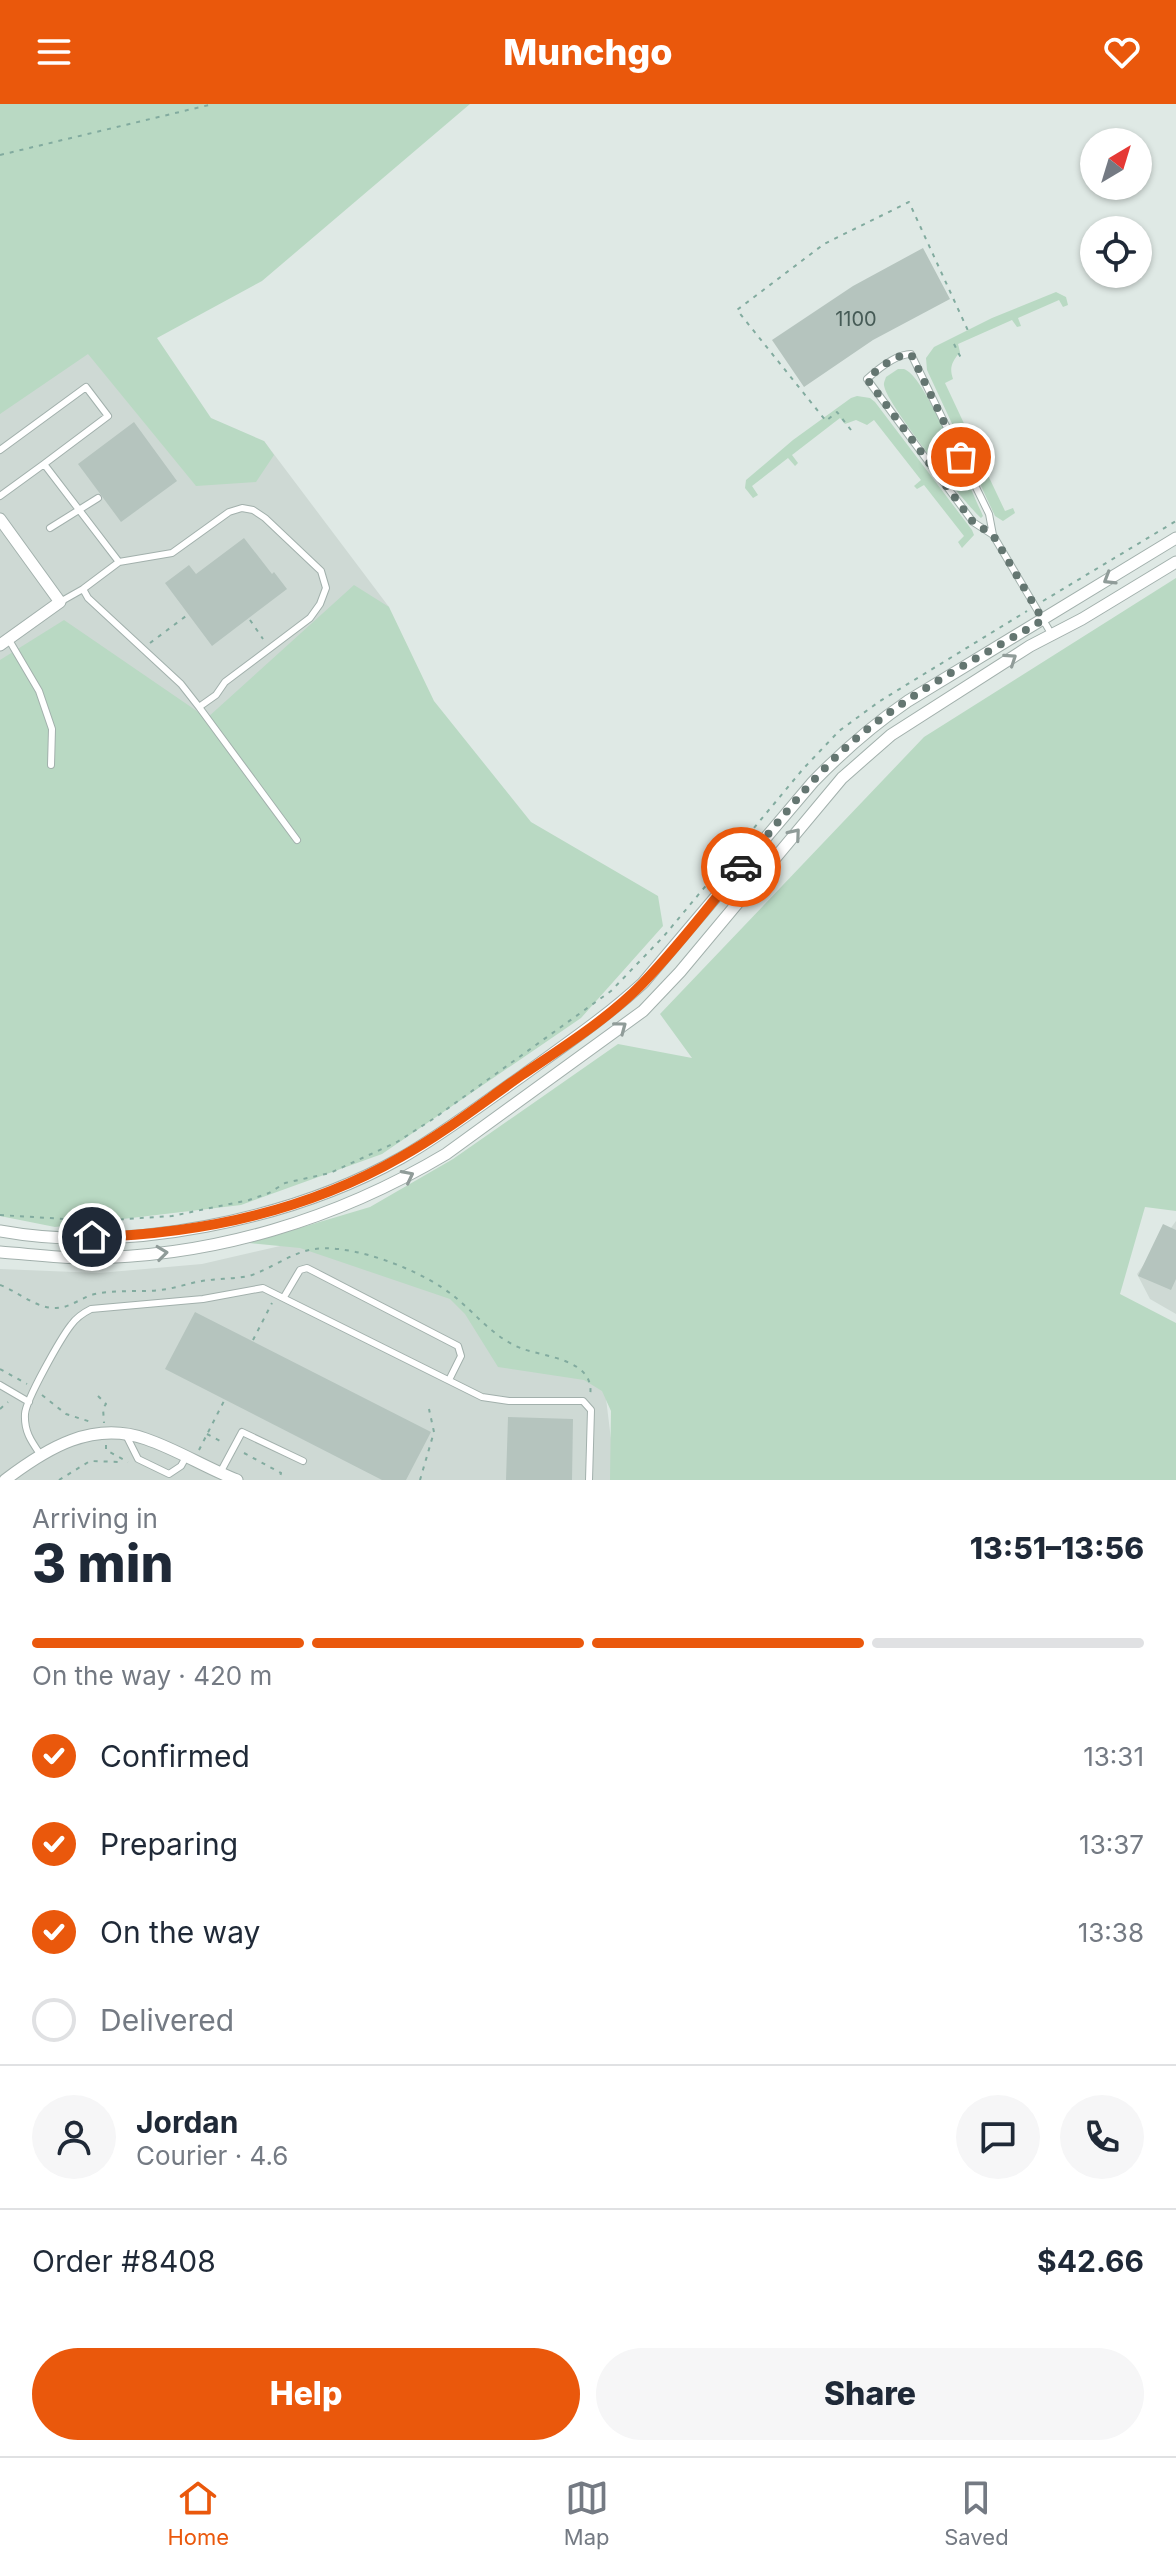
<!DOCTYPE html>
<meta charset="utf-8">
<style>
:root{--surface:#fff;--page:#f6f6f7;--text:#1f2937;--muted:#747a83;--line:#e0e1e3;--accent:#ea580c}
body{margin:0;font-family:Inter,sans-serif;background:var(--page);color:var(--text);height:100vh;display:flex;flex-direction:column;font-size:30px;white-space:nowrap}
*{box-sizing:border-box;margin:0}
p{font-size:26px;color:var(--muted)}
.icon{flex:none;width:44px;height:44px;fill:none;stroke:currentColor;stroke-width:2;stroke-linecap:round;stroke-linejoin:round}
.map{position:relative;height:1376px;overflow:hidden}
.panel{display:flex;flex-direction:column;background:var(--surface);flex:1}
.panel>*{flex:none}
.needle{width:52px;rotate:38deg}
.fabs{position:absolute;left:1080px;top:24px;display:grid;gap:16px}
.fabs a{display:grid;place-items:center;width:72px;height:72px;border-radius:50%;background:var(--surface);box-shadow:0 2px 6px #0004;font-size:40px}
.pin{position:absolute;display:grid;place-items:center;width:68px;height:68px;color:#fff;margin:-34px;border:4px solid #fff;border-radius:50%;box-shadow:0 2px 8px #0007}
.courier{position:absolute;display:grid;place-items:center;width:80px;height:80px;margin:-40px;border:6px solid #ea580c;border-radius:50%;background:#fff;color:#222;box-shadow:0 2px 10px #0007}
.head em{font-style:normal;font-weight:800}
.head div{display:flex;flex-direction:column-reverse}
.head{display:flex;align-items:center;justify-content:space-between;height:136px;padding:0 32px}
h1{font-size:52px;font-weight:800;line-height:60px}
.bar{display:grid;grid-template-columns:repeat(4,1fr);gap:12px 8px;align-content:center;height:96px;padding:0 32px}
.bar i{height:10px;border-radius:6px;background:var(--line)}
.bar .active{background:var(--accent)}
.bar p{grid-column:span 4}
.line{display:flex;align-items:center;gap:20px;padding:0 32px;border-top:2px solid var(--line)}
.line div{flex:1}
.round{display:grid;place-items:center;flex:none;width:84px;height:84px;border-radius:42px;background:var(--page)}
ol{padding:0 32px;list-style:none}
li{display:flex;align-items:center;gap:24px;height:88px}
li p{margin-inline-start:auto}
li .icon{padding:8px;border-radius:50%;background:var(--accent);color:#fff;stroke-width:4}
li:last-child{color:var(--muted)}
li i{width:44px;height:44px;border:4px solid var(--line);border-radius:50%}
.button{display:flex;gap:16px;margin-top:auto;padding:16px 32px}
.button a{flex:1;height:92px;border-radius:48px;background:var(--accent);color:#fff;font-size:32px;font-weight:800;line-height:92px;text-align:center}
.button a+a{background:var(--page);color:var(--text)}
header{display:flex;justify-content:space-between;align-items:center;height:104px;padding:0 32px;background:var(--accent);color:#fff;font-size:36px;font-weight:800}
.dock{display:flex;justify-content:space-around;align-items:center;height:112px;border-top:2px solid var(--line);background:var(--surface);font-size:22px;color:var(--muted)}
.dock a{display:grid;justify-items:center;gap:4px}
.dock .active{color:var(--accent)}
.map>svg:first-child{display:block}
.built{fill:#ced9d4}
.green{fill:#b9d9c3}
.building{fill:#b5c4be}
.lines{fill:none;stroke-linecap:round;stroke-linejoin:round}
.service-casing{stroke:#a2b0ac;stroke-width:8}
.minor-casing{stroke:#a2b0ac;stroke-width:13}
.path{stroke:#82ab9f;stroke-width:2;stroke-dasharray:4 6;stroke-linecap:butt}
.service{stroke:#fff;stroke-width:6}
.minor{stroke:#fff;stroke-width:11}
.oneway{stroke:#909c99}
.done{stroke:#647671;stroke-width:8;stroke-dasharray:0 14.4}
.route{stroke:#ea580c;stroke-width:10}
.labels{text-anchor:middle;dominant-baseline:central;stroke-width:6;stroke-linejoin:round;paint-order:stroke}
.number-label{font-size:20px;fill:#465b56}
</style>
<header><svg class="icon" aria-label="menu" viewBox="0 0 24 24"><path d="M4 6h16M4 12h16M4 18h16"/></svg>Munchgo<svg class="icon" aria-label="heart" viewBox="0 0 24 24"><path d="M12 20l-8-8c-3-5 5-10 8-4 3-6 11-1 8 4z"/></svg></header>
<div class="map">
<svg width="1176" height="1376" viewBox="0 0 1176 1376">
<rect width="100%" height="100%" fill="#dfe9e5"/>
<path class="built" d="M94 219 213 375 264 337 389 503 0 791V289Z
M1176 1117V1210L1150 1195 1137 1170Z
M350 1126 602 1262 616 1376H0V1165L99 1169 202 1160Z"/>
<path class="green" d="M0 0H470L262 177 157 234 211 314 264 337 274 351 256 378 196 382 88 250 0 310Z
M1056 188 1066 193 1068 201 1063 203 1059 196 1018 214 1021 222 1017 223 1012 216 958 240 960 248C952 258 949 263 953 275L945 279 975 343 984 340 985 344 977 348 1005 407 1013 404 1015 409 1003 417 995 412 927 266 926 254 934 243 992 214Z
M898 265C904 265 904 264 909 268 930 285 970 383 983 412L981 414C964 399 891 304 885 285 883 279 884 279 886 273Z
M857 292 870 294 875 298 972 426 974 431 962 444 958 438 964 432 924 381 917 385 914 382 921 376 874 316 867 321 856 316 845 320 840 314 792 351 798 359 795 362 788 354 752 382 758 391 753 394 745 384 746 376 793 336 851 294Z
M1176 474V1107L1145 1103 1120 1190 1176 1219V1376H610L611 1307 602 1287 584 1276 498 1263 465 1210 450 1195 300 1144 249 1139 370 1103 453 1055 618 940 692 954 660 910 924 633Z
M354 481 389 503 434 597 531 718 658 792 663 822 581 914 382 1050 241 1101 55 1123 0 1112V556L64 516 207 614Z"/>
<path class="building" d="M923 144 950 195 873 236 804 283 772 236 853 182Z
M134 318 177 377 121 418 78 360Z
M244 434 272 470 274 468 287 485 212 542 165 479 189 461 196 470Z
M1163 1120 1176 1126V1175L1171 1186 1138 1172Z
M195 1208 431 1328 406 1376H382L165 1265Z
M508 1313 573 1315 572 1376H506Z"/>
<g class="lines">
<defs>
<path id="service" d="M0 346 86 283 108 312 44 360
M0 392 44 360 119 458
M50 424 98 394
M993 431 973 418 867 275C878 265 896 250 911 250L989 410 993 431 1052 531
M60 498 83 485 119 458 172 449 229 408 242 404 253 406 265 414 321 467 326 484 320 500 310 514 225 578 216 591 199 603 181 580 88 494 83 485
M9 536 39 587 52 625 51 661
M199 603 297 736
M284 1193 300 1166 307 1164 313 1167 458 1242 461 1252 449 1276
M0 1281 29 1298
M125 1329 138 1355 169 1370 181 1362 186 1353
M40 1350C31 1337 24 1327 25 1310 26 1295 61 1234 71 1221 76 1214 83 1209 91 1205L203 1195 263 1184 482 1293 509 1297H583L591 1306 589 1376
M220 1369 242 1328 303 1357"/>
<path id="minor" d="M0 415 60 498 0 541
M0 1127C125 1150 290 1116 401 1054 443 1030 482 1000 522 972 563 942 605 914 643 879L813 678C843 647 873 621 908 597L1176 434
M0 1148C28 1150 57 1154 86 1154 214 1153 337 1115 446 1050L643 907 680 868 842 674 891 631 1030 542 1082 515 1176 458
M5 1376C47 1344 93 1316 146 1335 178 1346 206 1364 237 1376"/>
</defs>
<use href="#service" class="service-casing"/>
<use href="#minor" class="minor-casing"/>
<path class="path" d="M0 51 213 0
M954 240 962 256
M851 326 837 308 826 317 737 206 824 140 909 98 970 231
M1043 497 1176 417
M250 516 263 535
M150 539 186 512
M0 1111 96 1117 172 1112 249 1096 269 1089 285 1079 330 1069 397 1038 433 1015 611 887 664 832 803 665 839 627 880 597 1027 507
M0 1181C17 1187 37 1205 56 1204 70 1204 82 1193 95 1190 119 1185 144 1189 168 1185 182 1182 196 1177 210 1176 224 1174 239 1175 252 1171 284 1159 300 1140 338 1145 375 1149 427 1170 455 1193 477 1211 495 1235 523 1245 546 1253 596 1256 590 1292
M253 1236 272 1199
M0 1265 27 1280
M42 1291 66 1310 91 1318
M98 1292 106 1300 103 1304 104 1319
M0 1305 8 1298
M207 1330 224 1339
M106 1341V1346L128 1358
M199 1346 224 1297
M244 1349 281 1369 279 1376
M59 1376 90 1357 119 1358 121 1354
M420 1376 434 1328 429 1305"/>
<use href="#service" class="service"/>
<use href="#minor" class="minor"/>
</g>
<defs><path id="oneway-chevron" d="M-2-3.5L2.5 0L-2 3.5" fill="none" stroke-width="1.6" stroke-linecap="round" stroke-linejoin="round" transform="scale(2)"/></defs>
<g class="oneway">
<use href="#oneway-chevron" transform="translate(1109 475) rotate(149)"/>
<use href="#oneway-chevron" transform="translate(1011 555) rotate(-34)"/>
<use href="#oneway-chevron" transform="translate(795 730) rotate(-50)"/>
<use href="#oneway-chevron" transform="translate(621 923) rotate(-37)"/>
<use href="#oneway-chevron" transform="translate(408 1072) rotate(-27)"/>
<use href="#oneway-chevron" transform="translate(162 1149) rotate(-7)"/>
</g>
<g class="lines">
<path class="done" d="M741 763C774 724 805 682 842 647 900 593 975 556 1043 516L993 431 973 418 867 275C878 265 896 250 911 250L961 353"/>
<path class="route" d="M92 1133C200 1130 307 1107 401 1053 444 1029 482 999 522 971 563 943 608 915 643 879 678 843 709 802 741 763"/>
</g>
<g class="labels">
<g class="number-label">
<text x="856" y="215">1100</text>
</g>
</g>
</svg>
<div class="fabs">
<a><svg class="needle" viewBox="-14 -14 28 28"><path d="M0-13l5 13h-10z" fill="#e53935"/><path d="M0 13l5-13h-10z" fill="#747a83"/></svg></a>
<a><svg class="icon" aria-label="locate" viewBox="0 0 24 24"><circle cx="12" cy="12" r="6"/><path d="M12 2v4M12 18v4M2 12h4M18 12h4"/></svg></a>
</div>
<div class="pin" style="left:961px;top:353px;background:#ea580c"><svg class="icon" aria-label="bag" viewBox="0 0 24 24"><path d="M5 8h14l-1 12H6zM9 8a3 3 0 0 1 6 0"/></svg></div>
<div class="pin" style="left:92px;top:1133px;background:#1f2937"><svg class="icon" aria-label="home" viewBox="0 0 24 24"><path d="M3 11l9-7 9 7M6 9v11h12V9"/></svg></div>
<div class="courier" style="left:741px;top:763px"><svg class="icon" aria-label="car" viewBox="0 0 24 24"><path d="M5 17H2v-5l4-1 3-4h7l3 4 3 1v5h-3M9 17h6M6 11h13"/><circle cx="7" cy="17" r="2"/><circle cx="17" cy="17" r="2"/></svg></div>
</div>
<section class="panel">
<div class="head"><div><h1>3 min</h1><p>Arriving in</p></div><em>13:51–13:56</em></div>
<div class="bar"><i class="active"></i><i class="active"></i><i class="active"></i><i></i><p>On the way · 420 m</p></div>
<ol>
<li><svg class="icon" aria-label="check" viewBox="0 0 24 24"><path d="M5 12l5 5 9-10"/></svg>Confirmed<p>13:31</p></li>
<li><svg class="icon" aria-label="check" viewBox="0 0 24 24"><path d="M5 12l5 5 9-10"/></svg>Preparing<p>13:37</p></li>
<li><svg class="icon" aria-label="check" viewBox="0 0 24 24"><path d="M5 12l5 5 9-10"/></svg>On the way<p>13:38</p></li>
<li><i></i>Delivered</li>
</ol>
<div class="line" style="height:144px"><a class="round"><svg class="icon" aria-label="person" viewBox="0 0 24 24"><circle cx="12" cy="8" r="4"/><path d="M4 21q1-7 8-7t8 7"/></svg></a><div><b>Jordan</b><p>Courier · 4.6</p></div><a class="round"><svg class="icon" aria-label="chat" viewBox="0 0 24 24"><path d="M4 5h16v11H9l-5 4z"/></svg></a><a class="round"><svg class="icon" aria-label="phone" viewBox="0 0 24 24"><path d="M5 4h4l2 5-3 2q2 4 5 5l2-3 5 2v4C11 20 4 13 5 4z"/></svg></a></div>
<div class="line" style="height:104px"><div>Order #8408</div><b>$42.66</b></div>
<div class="button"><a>Help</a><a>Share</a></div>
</section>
<nav class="dock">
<a class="active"><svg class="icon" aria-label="home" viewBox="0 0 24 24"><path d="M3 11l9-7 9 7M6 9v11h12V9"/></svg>Home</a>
<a><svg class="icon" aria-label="map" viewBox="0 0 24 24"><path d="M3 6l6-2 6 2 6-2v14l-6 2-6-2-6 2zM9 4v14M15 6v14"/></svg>Map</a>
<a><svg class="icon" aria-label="saved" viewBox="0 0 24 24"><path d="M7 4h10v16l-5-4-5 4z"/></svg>Saved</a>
</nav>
